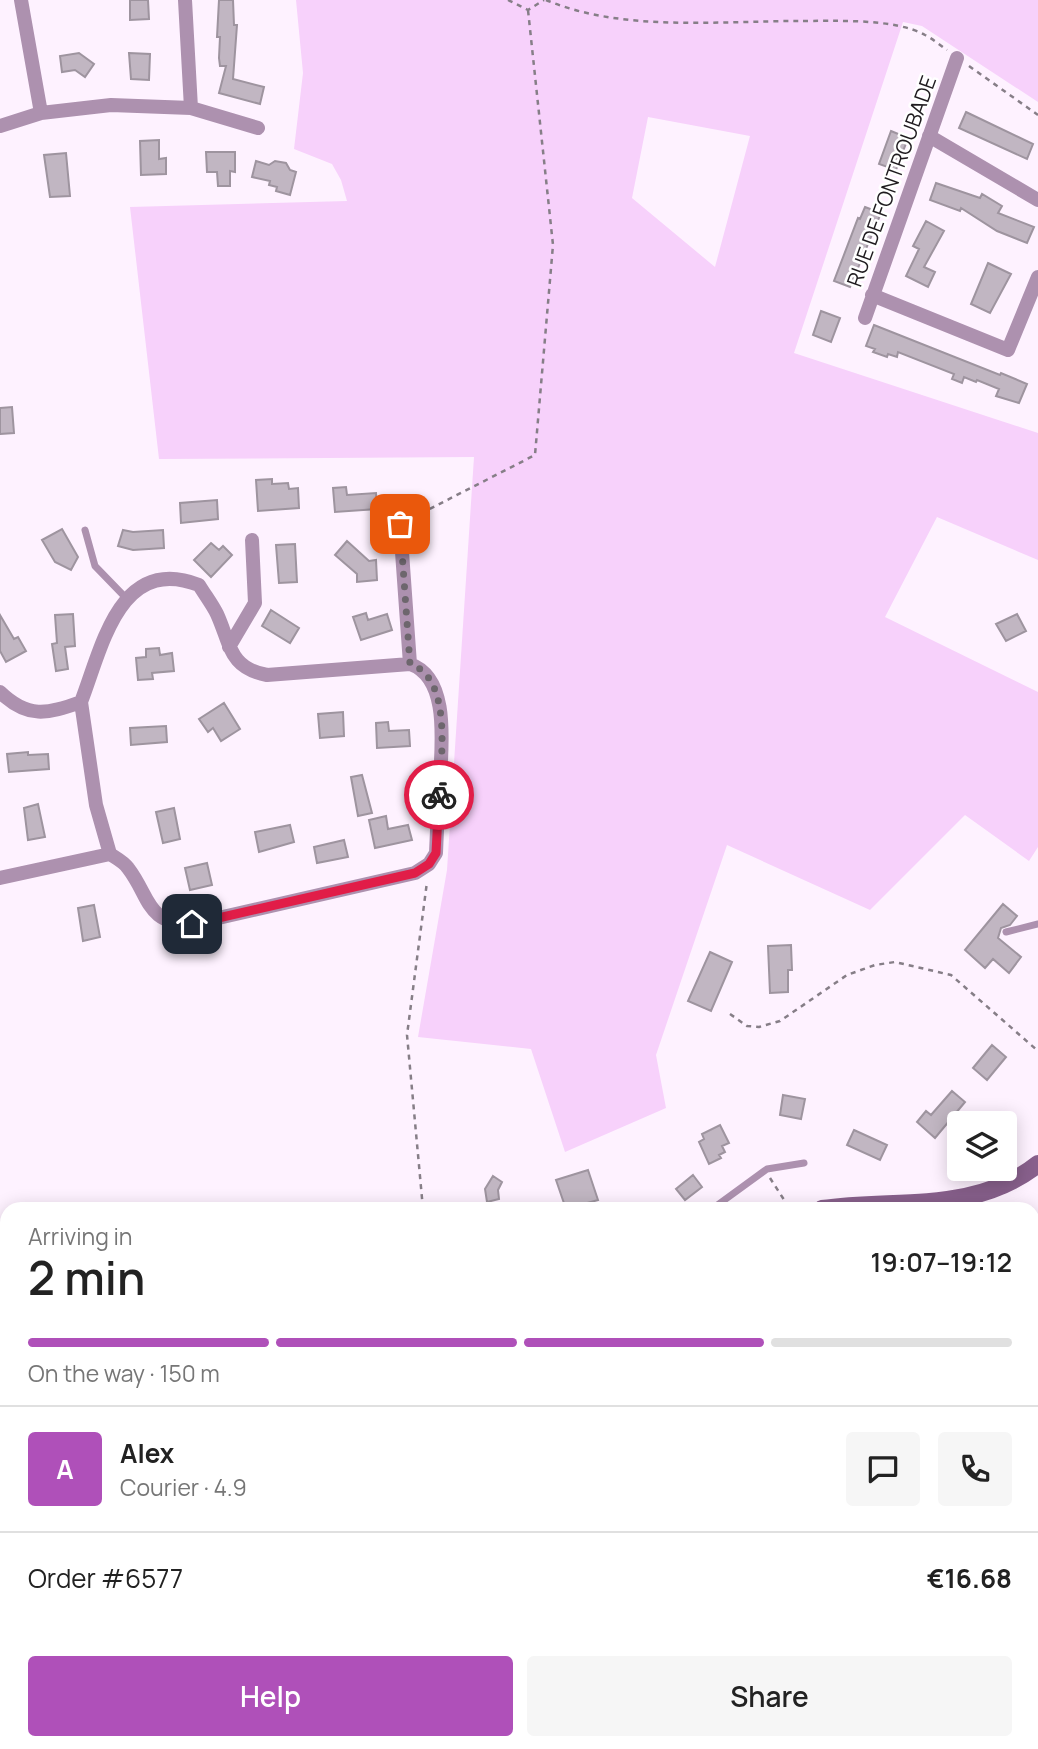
<!DOCTYPE html>
<meta charset="utf-8">
<style>
:root{--surface:#fff;--page:#f6f6f6;--text:#222;--muted:#767676;--line:#e0e0e0;--accent:#af50b9}
body{margin:0;font-family:Manrope,sans-serif;background:var(--page);color:var(--text);height:100vh;display:flex;flex-direction:column;font-size:26px;white-space:nowrap}
*{box-sizing:border-box;margin:0}
p{font-size:23px;color:var(--muted)}
.icon{flex:none;width:38px;height:38px;fill:none;stroke:currentColor;stroke-width:2;stroke-linecap:round;stroke-linejoin:round}
.map{position:relative;flex:1;overflow:hidden}
.sheet{position:absolute;left:0px;top:1202px;width:1040px;height:548px;display:flex;flex-direction:column;background:var(--surface);border-radius:21px 21px 0 0;box-shadow:0 4px 18px #0003}
.sheet>*{flex:none}
.fabs{position:absolute;left:947px;top:1111px;display:grid;gap:14px}
.fabs a{display:grid;place-items:center;width:70px;height:70px;border-radius:7px;background:var(--surface);box-shadow:0 4px 18px #0003;font-size:35px}
.pin{position:absolute;display:grid;place-items:center;width:60px;height:60px;color:#fff;margin:-30px;border-radius:14px;box-shadow:0 4px 10px #0006}
.courier{position:absolute;display:grid;place-items:center;width:70px;height:70px;margin:-35px;border:5px solid #e11d48;border-radius:50%;background:#fff;color:#222;box-shadow:0 2px 9px #0007}
.overview em{font-style:normal;font-weight:600}
.overview div{display:flex;flex-direction:column-reverse}
.overview{display:flex;align-items:center;justify-content:space-between;height:119px;padding:0 28px}
h1{font-size:46px;font-weight:600;line-height:52px}
.bar{display:grid;grid-template-columns:repeat(4,1fr);gap:10px 7px;align-content:center;height:84px;padding:0 28px}
.bar i{height:9px;border-radius:5px;background:var(--line)}
.bar .active{background:var(--accent)}
.bar p{grid-column:span 4}
.line{display:flex;align-items:center;gap:18px;padding:0 28px;border-top:2px solid var(--line)}
.line div{flex:1}
.round{display:grid;place-items:center;flex:none;width:74px;height:74px;border-radius:7px;background:var(--page)}
.primary-button{display:flex;gap:14px;margin-top:auto;padding:14px 28px}
.primary-button a{flex:1;height:80px;border-radius:7px;background:var(--accent);color:#fff;font-size:28px;font-weight:600;line-height:80px;text-align:center}
.primary-button a+a{background:var(--page);color:var(--text)}
.map>svg:first-child{display:block}
.green{fill:#f7d1fb;fill-rule:evenodd}
.building{fill:#c1b6c2;stroke:#9e949f;stroke-width:2}
.lines{fill:none;stroke-linecap:round;stroke-linejoin:round}
.path{stroke:#867e87;stroke-width:2.5;stroke-dasharray:5 5;stroke-linecap:butt}
.service{stroke:#ad91af;stroke-width:7}
.minor{stroke:#ad91af;stroke-width:14}
.secondary{stroke:#88608c;stroke-width:18}
.done{stroke:#6d666d;stroke-width:7;stroke-dasharray:0 12.6}
.route{stroke:#e11d48;stroke-width:9}
.labels{text-anchor:middle;dominant-baseline:central;stroke-width:5;stroke-linejoin:round;paint-order:stroke}
.street-label{font-size:21px;fill:#1f1b1f;stroke:#fff}
</style>
<div class="map">
<svg width="1038" height="1749" viewBox="0 0 1038 1749">
<rect width="100%" height="100%" fill="#fef2ff"/>
<path class="green" d="M296 0H1038V102L922 26 903 22 794 353 1038 433V560L937 517 885 617 1038 692V847L1029 861 965 815 870 910 727 845 656 1055 666 1108 565 1152 531 1049 418 1037 447 870 474 457 159 459 130 207 347 201 341 180 332 164 294 149 303 73ZM648 117 750 136 715 267 632 198Z
M1032 1465 1038 1468V1621L1032 1616Z
M1038 1626V1749H1020L1021 1743H1032V1664Z"/>
<path class="building" d="M130 0H148L149 19 130 20Z
M219 0H233L234 25H237L233 79 264 87 260 104 219 93 226 66H220L219 58 220 37H217Z
M79 53 94 64 85 77 75 70 62 72 60 56Z
M129 53 150 54 149 80 131 79Z
M966 112 1033 144 1027 159 959 128Z
M891 131 908 138 896 170 879 164Z
M159 140V159L166 158V174L141 175 140 141Z
M206 152H235V172L230 171V186H218L217 172H207Z
M66 153 70 196 50 197 44 155Z
M256 161 269 165 275 161 286 163 290 170 296 172 290 195 276 191 277 187 269 185 270 181 252 177Z
M936 183 980 198 982 194 1002 206 998 213 1034 227 1027 243 997 231 961 208 960 211 930 200Z
M865 207 881 213 850 287 834 281 858 218 860 219Z
M926 221 944 231 924 267 935 272 928 287 906 276 919 249 913 246Z
M988 263 1011 274 990 313 971 304Z
M821 311 840 318 831 342 813 335Z
M874 325 1000 375 1001 373 1027 384 1019 403 996 396 999 389 977 380 976 382 964 377 962 383 952 379 954 374 898 352 897 357 888 354 887 357 873 352 875 349 866 346Z
M12 407 14 433 0 434V408Z
M272 479V484L288 483 289 489 298 488 299 508 258 511 256 480Z
M346 487 347 495 376 493 377 509 335 512 333 488Z
M217 500 218 519 181 523 180 503Z
M62 529 78 557 71 570 55 562 42 540Z
M123 530 133 532 163 530 164 548 133 550 118 546Z
M347 541 369 561 376 560 377 580 357 582V574L335 555Z
M211 543 219 550 223 546 232 555 211 577 194 560Z
M295 544 297 582 279 583 276 545Z
M271 610 299 628 290 643 262 626Z
M366 613 368 620 387 614 392 630 361 640 353 617Z
M73 614 75 646 65 647 68 669 56 671 52 644 57 643 55 615Z
M1017 614 1026 631 1006 641 996 624Z
M0 615 14 639 18 637 26 651 6 662 0 651Z
M159 648 160 655 172 653 174 671 152 673 153 679 138 680 136 658 146 657V649Z
M224 703 240 729 221 741 213 728 208 732 199 719Z
M343 712 344 736 320 738 318 714Z
M388 722 389 731 409 730 410 746 377 748 376 723Z
M166 726 167 742 131 745 130 728Z
M28 752V755L48 754 49 769 9 772 7 754Z
M362 775 372 813 358 816 351 777Z
M38 804 45 837 28 840 24 808Z
M174 808 180 839 163 843 156 812Z
M386 816 388 829 408 825 412 840 375 848 369 820Z
M290 825 294 842 259 852 255 832Z
M344 840 348 857 317 863 314 847Z
M207 863 212 885 190 890 185 868Z
M1003 904 1017 916 1010 925 1001 928 998 938 1021 957 1009 973 993 959 985 968 965 950Z
M94 905 100 937 83 941 78 908Z
M791 945 792 970H788V992L770 993 768 946Z
M710 952 732 962 711 1011 688 1001Z
M992 1045 1006 1057 987 1080 973 1068Z
M952 1091 965 1102 935 1138 917 1122 926 1111 931 1115Z
M783 1095 805 1099 801 1119 780 1115Z
M720 1125 729 1143 722 1146 725 1152 719 1155 721 1158 709 1164 699 1142 704 1139 702 1134Z
M854 1130 887 1145 880 1160 847 1145Z
M588 1170 598 1200 566 1209 556 1180Z
M693 1175 702 1187 685 1200 676 1189Z
M493 1176 502 1182 498 1190 499 1199 487 1202 485 1189Z"/>
<g class="lines">
<path class="path" d="M508 0 528 10 544 0
M546 0C622 32 717 21 799 21 833 21 895 18 925 35 933 39 940 45 947 50
M969 66 1038 115
M412 518 535 455 553 245 528 10
M730 1014 747 1026 759 1027 780 1021 847 975 875 965 895 962 951 975 1038 1051
M770 1178 790 1209 806 1205
M423 1209 407 1035 427 882
M0 1379 7 1377
M1032 1451 1038 1454
M627 1743 632 1749"/>
<path class="service" d="M85 530 95 566 127 599
M1006 932 1038 924
M712 1209 767 1169 804 1163"/>
<path class="minor" d="M21 0 41 113
M185 0 191 108
M0 126 41 113 111 105 191 108 258 128
M929 136 1038 200
M872 295 1008 350 1038 277
M865 318 957 58
M400 524 410 664
M229 647 255 603 252 540
M0 692C28 719 47 714 81 702 102 648 119 554 199 585 205 595 212 604 217 614 231 645 229 668 267 675L410 664C451 678 441 748 440 782 438 806 437 829 436 853L429 864 415 873 192 924C145 923 151 898 128 868 124 862 116 858 110 854L0 878
M81 702 96 805 110 854
M870 1749 871 1743"/>
<path class="secondary" d="M822 1209C897 1198 974 1215 1038 1164
M0 1402 7 1401"/>
</g>
<g class="lines">
<path class="done" d="M400 524 410 664C453 678 441 759 439 795"/>
<path class="route" d="M192 924 415 873 429 864 436 853 439 795"/>
</g>
<g class="labels">
<g class="street-label">
<text transform="translate(891 181) rotate(-70)">RUE DE FONTROUBADE</text>
</g>
</g>
</svg>
<div class="fabs">
<a><svg class="icon" aria-label="layers" viewBox="0 0 24 24"><path d="M12 4l9 5-9 5-9-5zM3 14l9 5 9-5"/></svg></a>
</div>
<div class="pin" style="left:400px;top:524px;background:#ea580c"><svg class="icon" aria-label="bag" viewBox="0 0 24 24"><path d="M5 8h14l-1 12H6zM9 8a3 3 0 0 1 6 0"/></svg></div>
<div class="pin" style="left:192px;top:924px;background:#1f2937"><svg class="icon" aria-label="home" viewBox="0 0 24 24"><path d="M3 11l9-7 9 7M6 9v11h12V9"/></svg></div>
<div class="courier" style="left:439px;top:795px"><svg class="icon" aria-label="bike" viewBox="0 0 24 24"><circle cx="6" cy="16" r="4"/><circle cx="18" cy="16" r="4"/><path d="M6 16l4-8h5l3 8M10 8l3 8H6M13 5h3"/></svg></div>
<section class="sheet">
<div class="overview"><div><h1>2 min</h1><p>Arriving in</p></div><em>19:07–19:12</em></div>
<div class="bar"><i class="active"></i><i class="active"></i><i class="active"></i><i></i><p>On the way · 150 m</p></div>
<div class="line" style="height:126px"><b class="round" style="background:var(--accent);color:#fff">A</b><div><b>Alex</b><p>Courier · 4.9</p></div><a class="round"><svg class="icon" aria-label="chat" viewBox="0 0 24 24"><path d="M4 5h16v11H9l-5 4z"/></svg></a><a class="round"><svg class="icon" aria-label="phone" viewBox="0 0 24 24"><path d="M5 4h4l2 5-3 2q2 4 5 5l2-3 5 2v4C11 20 4 13 5 4z"/></svg></a></div>
<div class="line" style="height:91px"><div>Order #6577</div><b>€16.68</b></div>
<div class="primary-button"><a>Help</a><a>Share</a></div>
</section>
</div>
